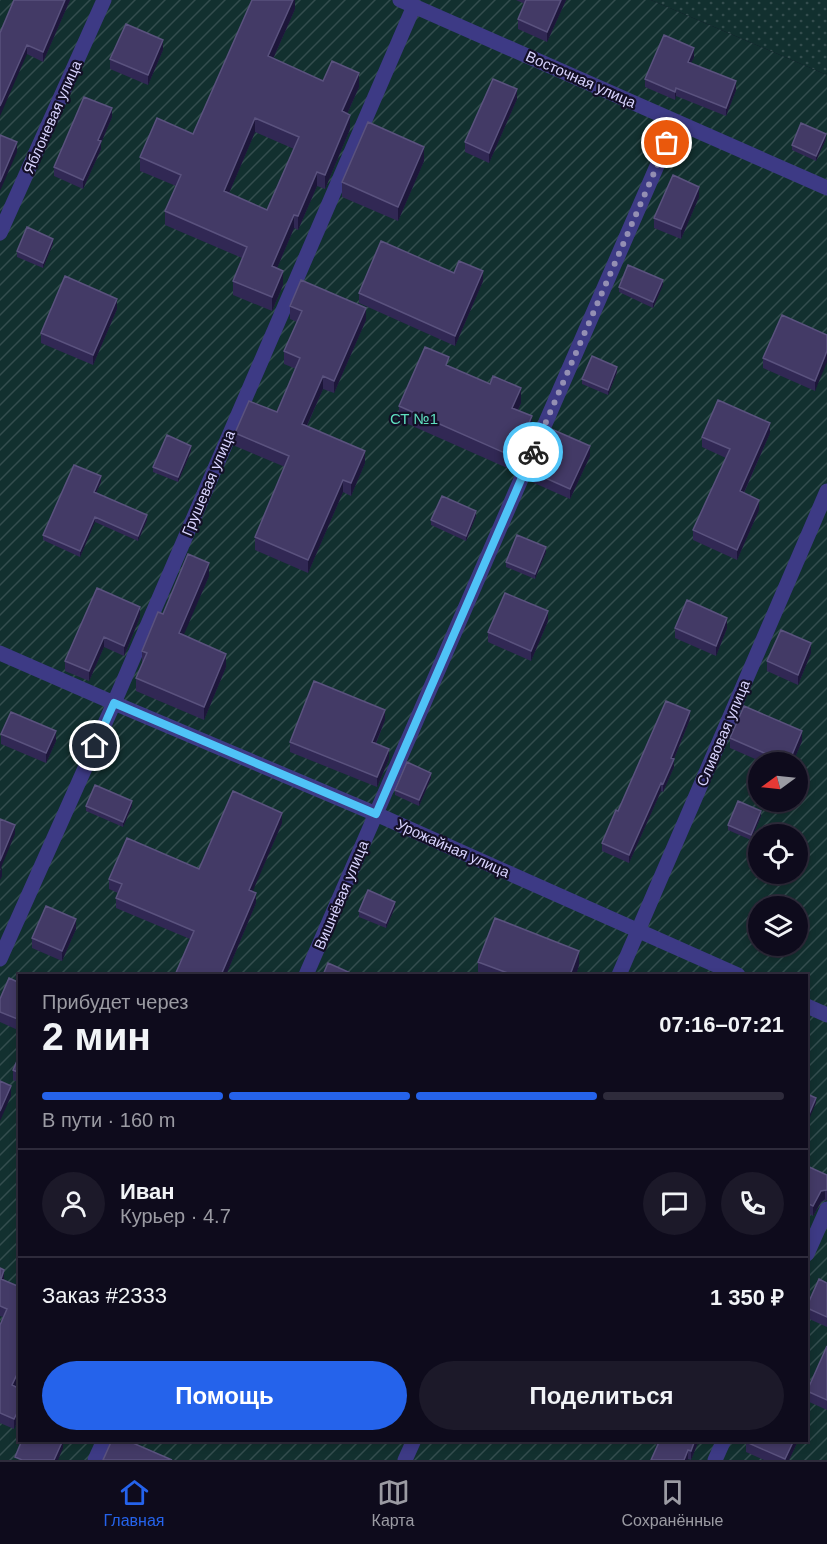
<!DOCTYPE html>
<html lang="ru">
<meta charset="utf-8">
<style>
:root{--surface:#0e0b1c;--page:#1c1929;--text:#f1f3f6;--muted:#9b9ba3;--line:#2e2b3b;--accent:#2563eb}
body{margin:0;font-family:Arial,sans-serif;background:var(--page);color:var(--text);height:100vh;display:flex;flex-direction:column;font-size:22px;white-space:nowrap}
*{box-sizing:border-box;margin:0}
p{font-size:20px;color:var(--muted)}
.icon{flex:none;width:33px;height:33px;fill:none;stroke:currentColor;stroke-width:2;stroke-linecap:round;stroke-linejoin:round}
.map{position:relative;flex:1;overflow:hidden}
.drawer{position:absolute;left:18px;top:974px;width:790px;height:468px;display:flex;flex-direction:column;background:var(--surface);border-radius:0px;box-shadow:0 3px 9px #0003,0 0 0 2px var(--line)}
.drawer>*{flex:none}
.needle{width:39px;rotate:255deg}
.buttons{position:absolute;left:748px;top:752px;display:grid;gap:12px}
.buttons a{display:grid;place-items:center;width:60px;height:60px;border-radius:50%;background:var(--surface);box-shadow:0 3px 9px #0003,0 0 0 2px var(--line);font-size:30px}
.pin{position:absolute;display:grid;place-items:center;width:51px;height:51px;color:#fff;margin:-26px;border:3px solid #fff;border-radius:50%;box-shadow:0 2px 6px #0007}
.courier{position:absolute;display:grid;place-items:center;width:60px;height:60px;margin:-30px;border:4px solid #4fc3f7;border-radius:50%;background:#fff;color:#222;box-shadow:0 2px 8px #0007}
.summary em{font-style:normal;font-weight:700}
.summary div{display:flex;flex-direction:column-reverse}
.summary{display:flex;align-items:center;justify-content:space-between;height:102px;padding:0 24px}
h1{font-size:39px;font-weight:700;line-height:45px}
.bar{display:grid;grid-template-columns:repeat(4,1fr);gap:9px 6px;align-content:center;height:72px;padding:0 24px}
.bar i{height:8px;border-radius:4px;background:var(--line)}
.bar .active{background:var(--accent)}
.bar p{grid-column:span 4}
.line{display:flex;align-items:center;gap:15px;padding:0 24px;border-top:2px solid var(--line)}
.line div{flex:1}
.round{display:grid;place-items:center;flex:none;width:63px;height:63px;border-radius:32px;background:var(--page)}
.action{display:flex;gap:12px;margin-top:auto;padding:12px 24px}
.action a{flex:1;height:69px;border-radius:36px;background:var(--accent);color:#fff;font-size:24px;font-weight:700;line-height:69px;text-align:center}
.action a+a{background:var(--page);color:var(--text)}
.dock{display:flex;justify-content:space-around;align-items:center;height:84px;border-top:2px solid var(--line);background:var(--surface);font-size:16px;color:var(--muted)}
.dock a{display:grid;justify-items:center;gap:3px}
.dock .active{color:var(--accent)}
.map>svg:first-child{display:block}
.park{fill:url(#park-dots)}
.garden{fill:url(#garden-furrows);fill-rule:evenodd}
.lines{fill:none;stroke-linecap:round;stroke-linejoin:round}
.minor{stroke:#3d3a85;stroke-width:15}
.wall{fill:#312854;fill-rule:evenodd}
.shaded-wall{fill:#1d163a}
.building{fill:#433a66;stroke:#5a527e;stroke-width:1.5;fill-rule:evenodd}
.done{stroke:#948fb3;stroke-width:6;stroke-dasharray:0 10.8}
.route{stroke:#4fc3f7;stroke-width:8}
.labels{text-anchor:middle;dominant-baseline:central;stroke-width:4.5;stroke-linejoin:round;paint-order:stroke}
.street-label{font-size:15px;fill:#d9d4ff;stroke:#130f26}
.park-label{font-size:15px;fill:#5fe0c0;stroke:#130f26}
</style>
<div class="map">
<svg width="827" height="1460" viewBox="0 0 827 1460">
<defs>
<pattern id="park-dots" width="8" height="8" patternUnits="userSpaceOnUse" patternTransform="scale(1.5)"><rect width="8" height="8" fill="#12302f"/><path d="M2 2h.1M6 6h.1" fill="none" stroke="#344d4e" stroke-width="1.8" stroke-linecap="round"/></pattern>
<pattern id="garden-furrows" width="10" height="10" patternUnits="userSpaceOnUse" patternTransform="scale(1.5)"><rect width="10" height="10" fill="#12302f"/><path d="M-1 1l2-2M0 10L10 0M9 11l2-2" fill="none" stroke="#344d4e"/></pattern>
</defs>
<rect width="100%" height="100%" fill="#130f26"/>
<path class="park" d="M651 0H827V75Z"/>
<path class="garden" d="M0 0H651L827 75V1460H0ZM759 762H798V801H759ZM759 834H798V873H759ZM759 906H798V945H759ZM20 975H807V1440H20Z"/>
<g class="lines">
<path class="minor" d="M400 0 827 188
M0 233 104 0
M0 653 114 703 376 814 738 975
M0 959 114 703 414 6
M306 975 676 122
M619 975 827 491
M807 1006 827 1015
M807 1254 827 1209
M95 1460 104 1440
M405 1460 414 1440
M715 1460 724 1440"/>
</g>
<path class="wall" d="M14 0H70L43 62 27 54Z
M295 0V9L273 59 323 81 359 87 347 114 350 129 325 189 317 186 298 230 294 228 277 268 283 285 272 311 233 295V281L242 258 165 225V211L176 186 140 171V157L193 134ZM255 132 294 149 267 210 229 193Z
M516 0H566L547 42 518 29V19L525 4Z
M163 50 148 85 110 69V59Z
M694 57 691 63 736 90 726 116 676 96 675 100 645 87V79Z
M517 99 489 163 465 152V142Z
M112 117 101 143V149L83 189 54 176V167Z
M826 139 816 161 792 150V145Z
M424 161 398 221 342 197V182Z
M699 197 681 239 654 228V218Z
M53 244 43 268 17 257V251Z
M454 273 483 281 455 346 359 303V293Z
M663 285 653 308 619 292V287Z
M290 306 366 320 334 393 323 389 307 426 365 463 351 496 343 492 308 573 255 550V537L285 467 235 446V433L277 412 296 369 284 364V351L297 322 290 319Z
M117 309 93 365 41 343V333Z
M827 335 815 391 763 368V358Z
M449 366 521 403 518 410 532 431 514 471 399 420V406Z
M617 372 608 395 582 384V379Z
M770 433 744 493 759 510 737 560 693 540V530L726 458 702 447V437Z
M191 451 178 482 153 472V467Z
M590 456 570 499 532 482V469Z
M101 482 96 493 147 520 138 541 95 522 80 557 43 540V535Z
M476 516 466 541 431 525V520Z
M546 552 535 579 506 567V562Z
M209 576 183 635 226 667 204 720 136 691V678L142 664V651L163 614Z
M97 588 140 617 124 656 104 647 89 681 65 671V661Z
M548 621 531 661 488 642V632Z
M675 628H727L716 656 675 638Z
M811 653 798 685 767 671V661Z
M690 719 674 759V767L663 792 661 791 629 863 602 851V843L618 811Z
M385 720 376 744 389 759 377 787 290 752V742Z
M1 734 56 741 46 763 1 744Z
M730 738 802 741 793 762H762L730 748Z
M431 778 419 806 395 795V790Z
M86 806H132L123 827 86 811Z
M761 816 751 840 728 830V825Z
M282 823 252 892 256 903 226 975H175L190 939 116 908V898L118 893 109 889V879L199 869Z
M395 907 386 928 359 917V911Z
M76 929 62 961 32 948V938Z
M478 962 579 965 576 975H478Z
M20 983V1031L0 1022V999Z
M20 1054V1083L13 1080V1070Z
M807 1166 827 1175V1200L821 1202 813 1216 809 1214 807 1219Z
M0 1268 4 1280 20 1287V1378L15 1387 14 1429 0 1423V1325L3 1317 0 1316Z
M827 1283V1327L807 1318V1306Z
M827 1346V1410L807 1401V1391Z
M645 1440H699L691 1460 688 1459V1460H651L657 1445Z
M797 1440V1443L789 1460H764L746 1452V1442Z"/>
<path class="shaded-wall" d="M65 0H70L43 62V52Z
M293 0H295V9L268 70V56Z
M561 0H566L547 42V32Z
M163 40V50L148 85V75Z
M27 45V54L0 116V106Z
M694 48V57L688 70V62Z
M359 73V87L342 125V111Z
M736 81V90L726 116V108Z
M676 88V96L675 100V92Z
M517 89V99L489 163V153Z
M112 108V117L101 143V149L83 189V180L98 140Z
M350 115V129L325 189V175Z
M255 118V132L224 205V191Z
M826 134V139L816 161V156Z
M17 142V152L0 191V182Z
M424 147V161L398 221V207Z
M317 172V186L298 230V216Z
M699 187V197L681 239V229Z
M294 215V228L272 280V266Z
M53 239V244L43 268V263Z
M283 271V285L272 311V297Z
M483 271V281L455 346V336Z
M663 280V285L653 308V302Z
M117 299V309L93 365V355Z
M366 308V320L334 393V381Z
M827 351V362L815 391V381Z
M617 367V372L608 395V390Z
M323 376V389L302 436V424Z
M521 388V403L512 422V408Z
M532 416V431L514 471V457Z
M770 423V433L740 501V491Z
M191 446V451L178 482V477Z
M590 446V456L570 499V489Z
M365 451V463L351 496V483Z
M101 476V482L94 497V492Z
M343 480V492L308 573V560Z
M759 500V510L737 560V550Z
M476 511V516L466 541V536Z
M147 515V520L138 541V536Z
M95 517V522L80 557V551Z
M546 547V552L535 579V574Z
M209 563V576L179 646V633Z
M140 607V617L124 656V646Z
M548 611V621L531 661V651Z
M727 618V628L716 656V646Z
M104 637V647L89 681V671Z
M811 643V653L798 685V675Z
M226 654V667L204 720V707Z
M385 710V720L372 752V742Z
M690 711V719L671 766V758Z
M56 731V741L46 763V753Z
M802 731V741L793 762H789Z
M389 749V759L377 787V777Z
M674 759V767L663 792V784Z
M431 773V778L419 806V800Z
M661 783V791L629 863V855Z
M132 801V806L123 827V822Z
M761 811V816L751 840V835Z
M282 813V823L249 900V890Z
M15 825V834L0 870V861Z
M2 867V876L0 880V871Z
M256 893V903L226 975H221Z
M395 902V907L386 928V923Z
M76 919V929L62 961V951Z
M579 951V965L576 975H570Z
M11 1086V1096L0 1121V1111Z
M816 1098V1103L807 1124V1119Z
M825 1189V1199L821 1202 813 1216V1206L821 1191Z
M809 1204V1214L807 1219V1209Z
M4 1270V1280L1 1279Z
M20 1368V1378L12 1395V1385Z
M20 1407V1417L14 1429V1419Z
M63 1440V1448L58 1460H54Z
M695 1440H699L691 1460V1451Z
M794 1440H797V1443L789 1460H785Z
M688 1450V1460H684Z"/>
<path class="building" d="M14 0H65L43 52 27 45 0 106V33Z
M252 0H293L268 56 323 81 332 61 359 73 342 111 350 115 325 175 317 172 298 216 294 215 272 266 283 271 272 297 233 281 247 247 165 211 181 175 140 157 157 118 193 134ZM255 118 299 137 267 210 224 191Z
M526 0H561L547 32 518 19Z
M126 24 163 40 148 75 110 59Z
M664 35 694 48 688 62 736 81 726 108 676 88 675 92 645 79Z
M493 79 517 89 489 153 465 142Z
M84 97 112 108 98 140 101 141 83 180 54 167Z
M368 122 424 147 398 207 342 182Z
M801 123 826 134 816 156 792 145Z
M0 135 17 142 0 182Z
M673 175 699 187 681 229 654 218Z
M27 227 53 239 43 263 17 251Z
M381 241 454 273 459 261 483 271 455 336 359 293Z
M628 265 663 280 653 302 619 287Z
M65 276 117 299 93 355 41 333Z
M301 280 366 308 334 381 323 376 302 424 365 451 351 483 343 480 308 560 255 537 289 456 235 433 249 401 277 412 300 358 284 351 302 311 290 306Z
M782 315 827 335V351L815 381 763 358Z
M425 347 449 357 446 365 490 384 493 376 521 388 512 408 532 416 514 457 399 406Z
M592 356 617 367 608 390 582 379Z
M718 400 770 423 740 491 759 500 737 550 693 530 730 449 702 437Z
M549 428 590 446 570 489 532 472 533 469H532Z
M167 435 191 446 178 477 153 467Z
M74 465 101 476 94 492 147 515 138 536 95 517 80 551 43 535Z
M442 496 476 511 466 536 431 520Z
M517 535 546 547 535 574 506 562Z
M188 554 209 563 179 633 226 654 204 707 136 678 147 653 142 651 158 612 163 614Z
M97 588 140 607 124 646 104 637 89 671 65 661Z
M505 593 548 611 531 651 488 632Z
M687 600 727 618 716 646 675 628Z
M781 630 811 643 798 675 767 661Z
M314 681 385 710 372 742 389 749 377 777 290 742Z
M666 701 690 711 671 758 674 759 663 784 661 783 629 855 602 843 616 810 618 811Z
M744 706 802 731 789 762H785L730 738Z
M11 712 56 731 46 753 1 734Z
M407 762 431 773 419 800 395 790Z
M95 785 132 801 123 822 86 806Z
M233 791 282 813 249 890 256 893 221 975H175L194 931 116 898 122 884 109 879 127 838 199 869Z
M738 801 761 811 751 835 728 825Z
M0 819 15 825 0 861Z
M368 890 395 902 386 923 359 911Z
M46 906 76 919 62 951 32 938Z
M495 918 579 951 570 975H513L478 962Z
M328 963 355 975H323Z
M9 978 20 983V1020L0 1012V999Z
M20 1054V1073L13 1070Z
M0 1081 11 1086 0 1111Z
M807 1094 816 1098 807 1119Z
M807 1166 827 1175V1190L821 1191 813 1206 809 1204 807 1209Z
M0 1268 4 1270 1 1279 20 1287V1368L12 1385 20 1389V1407L14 1419 0 1413V1325L7 1309 0 1306Z
M819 1279 827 1283V1317L807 1308V1306Z
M827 1346V1400L807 1391Z
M22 1440H63L54 1460H22L15 1457Z
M112 1440H126L172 1460H103Z
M660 1440H695L691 1451 688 1450 684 1460H651Z
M747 1440H794L785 1459 746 1442Z"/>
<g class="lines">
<path class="done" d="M533 452 667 143"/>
<path class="route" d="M95 746 114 703 376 814 533 452"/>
</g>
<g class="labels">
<g class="street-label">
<text transform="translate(581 79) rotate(24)">Восточная улица</text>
<text transform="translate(52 117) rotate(-66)">Яблоневая улица</text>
<text transform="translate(208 483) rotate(-67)">Грушевая улица</text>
<text transform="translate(723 733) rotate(-67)">Сливовая улица</text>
<text transform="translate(453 848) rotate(24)">Урожайная улица</text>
<text transform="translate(341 895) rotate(-67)">Вишнёвая улица</text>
</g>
<g class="park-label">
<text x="414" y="418">СТ №1</text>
</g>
</g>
</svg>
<div class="buttons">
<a><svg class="needle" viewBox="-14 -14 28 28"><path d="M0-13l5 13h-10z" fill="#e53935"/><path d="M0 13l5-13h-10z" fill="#9b9ba3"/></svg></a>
<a><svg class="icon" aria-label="locate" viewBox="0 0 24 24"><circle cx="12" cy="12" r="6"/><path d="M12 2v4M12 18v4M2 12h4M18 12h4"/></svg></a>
<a><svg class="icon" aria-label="layers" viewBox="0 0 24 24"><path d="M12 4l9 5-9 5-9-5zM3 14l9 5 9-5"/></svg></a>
</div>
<div class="pin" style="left:667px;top:143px;background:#ea580c"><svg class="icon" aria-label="bag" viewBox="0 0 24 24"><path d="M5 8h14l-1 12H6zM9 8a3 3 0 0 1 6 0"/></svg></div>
<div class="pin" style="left:95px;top:746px;background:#1f2937"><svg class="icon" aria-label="home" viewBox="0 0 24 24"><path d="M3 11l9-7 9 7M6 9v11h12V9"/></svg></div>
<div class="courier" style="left:533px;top:452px"><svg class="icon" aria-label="bike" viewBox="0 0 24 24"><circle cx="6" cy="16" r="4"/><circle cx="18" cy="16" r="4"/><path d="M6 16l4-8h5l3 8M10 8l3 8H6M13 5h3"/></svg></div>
<section class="drawer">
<div class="summary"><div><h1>2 мин</h1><p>Прибудет через</p></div><em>07:16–07:21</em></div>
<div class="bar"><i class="active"></i><i class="active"></i><i class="active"></i><i></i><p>В пути · 160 m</p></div>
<div class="line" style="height:108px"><a class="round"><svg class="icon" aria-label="person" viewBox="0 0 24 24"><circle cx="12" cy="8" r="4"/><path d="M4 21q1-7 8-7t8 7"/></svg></a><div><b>Иван</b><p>Курьер · 4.7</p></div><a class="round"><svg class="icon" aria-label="chat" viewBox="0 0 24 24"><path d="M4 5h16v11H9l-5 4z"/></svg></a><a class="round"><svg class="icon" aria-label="phone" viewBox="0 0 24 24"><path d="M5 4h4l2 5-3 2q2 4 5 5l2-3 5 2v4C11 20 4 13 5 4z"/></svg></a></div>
<div class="line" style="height:78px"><div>Заказ #2333</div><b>1 350 ₽</b></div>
<div class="action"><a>Помощь</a><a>Поделиться</a></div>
</section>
</div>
<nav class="dock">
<a class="active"><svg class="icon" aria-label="home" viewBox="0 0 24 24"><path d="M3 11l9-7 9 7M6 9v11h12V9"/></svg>Главная</a>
<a><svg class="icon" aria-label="map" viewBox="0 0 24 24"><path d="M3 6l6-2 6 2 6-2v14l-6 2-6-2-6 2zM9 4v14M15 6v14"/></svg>Карта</a>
<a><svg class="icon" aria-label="saved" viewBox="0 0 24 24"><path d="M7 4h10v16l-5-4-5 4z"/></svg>Сохранённые</a>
</nav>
